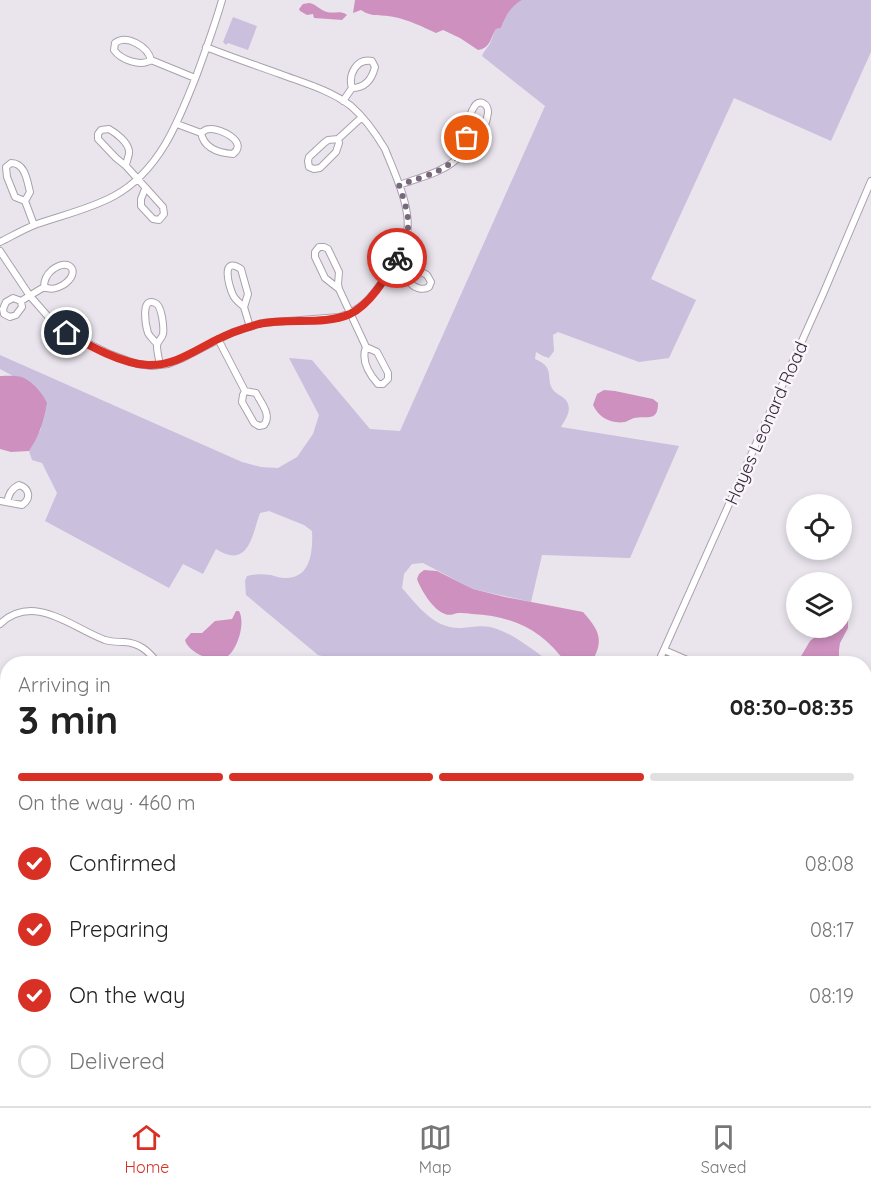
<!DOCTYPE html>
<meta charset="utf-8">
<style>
:root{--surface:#fff;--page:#f6f6f6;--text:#222;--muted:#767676;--line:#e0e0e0;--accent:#d93025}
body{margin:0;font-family:Quicksand,sans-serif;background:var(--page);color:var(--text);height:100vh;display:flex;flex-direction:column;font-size:22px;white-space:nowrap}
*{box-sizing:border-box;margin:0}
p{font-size:20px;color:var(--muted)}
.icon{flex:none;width:33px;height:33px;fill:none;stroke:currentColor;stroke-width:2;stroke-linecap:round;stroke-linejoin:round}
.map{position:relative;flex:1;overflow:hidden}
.drawer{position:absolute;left:0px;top:656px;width:872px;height:452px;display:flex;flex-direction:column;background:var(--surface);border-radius:24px 24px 0 0;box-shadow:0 3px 9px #0003}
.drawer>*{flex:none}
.controls{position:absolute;left:786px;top:494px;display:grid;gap:12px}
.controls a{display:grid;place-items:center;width:66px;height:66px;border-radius:50%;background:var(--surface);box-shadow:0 3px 9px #0003;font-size:30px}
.pin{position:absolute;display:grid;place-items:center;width:51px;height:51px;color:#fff;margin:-26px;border:3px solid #fff;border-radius:50%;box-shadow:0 2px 6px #0007}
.courier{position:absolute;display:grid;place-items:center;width:60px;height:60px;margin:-30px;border:4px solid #d93025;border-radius:50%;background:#fff;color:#222;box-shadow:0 2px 8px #0007}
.summary em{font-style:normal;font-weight:700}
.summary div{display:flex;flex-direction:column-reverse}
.summary{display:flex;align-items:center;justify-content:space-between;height:102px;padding:0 18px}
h1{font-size:39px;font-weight:700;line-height:45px}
.bar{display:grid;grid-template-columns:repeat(4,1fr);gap:9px 6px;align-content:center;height:72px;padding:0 18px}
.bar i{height:8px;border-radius:4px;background:var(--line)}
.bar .active{background:var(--accent)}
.bar p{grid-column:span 4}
ol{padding:0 18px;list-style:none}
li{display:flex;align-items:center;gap:18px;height:66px}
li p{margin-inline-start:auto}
li .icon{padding:6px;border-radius:50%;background:var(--accent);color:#fff;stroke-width:4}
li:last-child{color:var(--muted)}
li i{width:33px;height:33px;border:3px solid var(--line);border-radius:50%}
.tab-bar{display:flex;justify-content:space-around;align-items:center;height:84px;border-top:2px solid var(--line);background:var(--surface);font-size:16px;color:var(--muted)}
.tab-bar a{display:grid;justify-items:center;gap:3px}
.tab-bar .active{color:var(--accent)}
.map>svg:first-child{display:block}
.green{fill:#cabfdd}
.water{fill:#ce91bf}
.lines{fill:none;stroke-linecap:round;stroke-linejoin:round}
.minor-casing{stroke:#aba0ae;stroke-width:8}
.highway-casing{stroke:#c8c2c9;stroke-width:10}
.minor{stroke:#fff;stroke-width:6}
.highway{stroke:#623369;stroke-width:9}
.done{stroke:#78687b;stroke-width:6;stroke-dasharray:0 10.8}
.route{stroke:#d93025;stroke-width:8}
.labels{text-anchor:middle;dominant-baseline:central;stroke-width:5;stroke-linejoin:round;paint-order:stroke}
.street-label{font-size:18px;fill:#3a253e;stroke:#f8f6fa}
</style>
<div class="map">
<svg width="871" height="1106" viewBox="0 0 871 1106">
<rect width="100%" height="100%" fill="#eae5ed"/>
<path class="green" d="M522 0H871V52L831 141 734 98 651 279 696 300 669 358 639 362 558 332 553 335 554 351 549 358 543 356 536 352 535 359C557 368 544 379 554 391 559 396 566 397 568 404 571 412 565 420 561 427L679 446 630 558 542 555 531 602 473 589 423 563 412 564 404 574 402 588C418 606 434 629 461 628 474 627 484 624 497 629 517 636 534 651 552 663H340L330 658 318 655 246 595 245 581 247 576C255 574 262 574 271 575 275 576 280 578 285 578 311 579 313 551 312 531L304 525 269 511 260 513C252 535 249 570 216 549L203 574 183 564 169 588 45 521 57 493 42 463 32 460 29 451C34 444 36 436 41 429L22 377H15L0 369V355L242 462 261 467 278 468 297 457 313 434 319 415 289 358 312 360 370 429 400 431 545 106 482 56C484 50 489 47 491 41 493 37 493 33 496 29L501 28C505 17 511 6 522 0Z
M233 17 257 26 248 50 228 43 226 45 223 42Z
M864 930 871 933V994L864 1010Z
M864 1078 871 1084V1106H798L804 1100H864Z
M60 1100H151L148 1106H75Z"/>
<path class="water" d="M355 0H522C511 6 505 17 501 28L496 29C490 38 491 48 478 50L460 38 443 30 436 33C423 27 409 20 394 17 382 14 372 18 361 10L353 13Z
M309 3C316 4 320 10 327 12 335 14 340 10 347 15L342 20 314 18 313 14 307 15 300 11 299 9 303 4Z
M0 376C7 376 18 375 24 378 34 383 43 394 47 403 44 420 39 437 29 451L11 452 0 449Z
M604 390 615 391 653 399 658 403C658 423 647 415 634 418 631 419 628 421 625 422 611 424 599 418 593 405L597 394Z
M424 570 437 571 473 589 505 597 583 612C599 630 605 640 591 663H566C542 630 513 616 472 614 468 613 463 613 458 613 453 614 450 616 445 614 433 610 421 590 417 579L419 574Z
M842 597 846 598 848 600V628L840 643 839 650V663H797L810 641 816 636 822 627H842Z
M236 611H239C246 623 237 652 225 658 213 664 188 652 185 640L191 633H202L215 621 232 619Z"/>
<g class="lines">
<defs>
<path id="minor" d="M151 60C148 47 127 34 115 43L114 50C121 60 141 67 151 60L195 78
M343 101 352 88C365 88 372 79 375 67L372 61C356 58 348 75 352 88
M177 124 201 133C204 148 219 153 233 154 249 142 220 128 210 129 205 129 204 131 201 133
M338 139 339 143 336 152 320 168 314 169 309 167 308 161 309 157 324 143 328 140 338 139 362 117
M126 166C126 161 130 155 129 151 128 142 116 133 109 129L101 130 98 134V139L116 158 126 166 163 207 164 214 159 220 153 219 141 206V199L145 189
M399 185C418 178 442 173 458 158 462 154 465 148 469 143 472 140 477 139 480 135 484 130 487 119 488 113 489 104 479 98 474 107 469 115 464 134 470 142
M25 201 15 197 7 177 6 167 11 163C25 163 27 180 30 192L25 201 34 225
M0 242C12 236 24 229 37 224 63 215 90 209 114 196 160 171 179 120 197 74 206 49 215 25 222 0
M0 251 30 296 52 321 75 337 110 354 137 364 152 366 168 364 183 358 233 332 262 323 339 317C362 310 371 298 384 279 391 268 401 256 405 243 415 214 396 177 385 149 376 134 365 118 351 106 330 90 304 83 280 74 255 65 231 57 206 47
M394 263 407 271C407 274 407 278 409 281 413 288 423 291 429 287L431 282 427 275 416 269 407 271
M339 289 325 278 315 257V252L319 247H324L328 249 339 272 338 284 339 289 366 347C361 360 369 374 378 384H383L388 379V373L377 352 366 347
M21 301 22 307 16 315 10 317 4 314 3 309 6 302 13 298 21 301 44 287C51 290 56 289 63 285 82 273 70 256 52 270 46 275 44 280 44 287
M244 307C240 303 235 300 233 295 229 287 220 255 241 269L248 294 244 307 250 327
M218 339 245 391 243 395 242 402 254 423 259 426 264 425C272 415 261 403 256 393L245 391
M157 344C154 340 150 337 148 333 146 327 140 296 155 303 162 305 164 328 163 334 162 339 157 341 157 346 157 352 159 359 160 365
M0 501 22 505C32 498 29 488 19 485 11 489 9 494 7 502
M0 624C34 592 72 628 105 640 112 642 117 642 124 642 140 643 148 651 158 663
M664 650 694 663
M658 663 823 294 871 181
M0 709 8 716
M864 737 871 741
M0 888 8 892
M0 1092 8 1078
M462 1106 464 1100"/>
<path id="highway" d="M0 843 8 847
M0 861 8 865
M488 1100 501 1106
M523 1100 536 1106"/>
</defs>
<use href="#minor" class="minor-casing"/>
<use href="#highway" class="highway-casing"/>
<use href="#minor" class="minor"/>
<use href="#highway" class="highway"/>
</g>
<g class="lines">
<path class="done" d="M397 258C414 229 409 215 399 185 429 175 451 171 470 142L467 138"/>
<path class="route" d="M67 333C90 346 122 364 148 365 174 366 194 351 216 340 230 333 244 328 259 324 288 317 323 326 350 314 371 304 386 277 397 258"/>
</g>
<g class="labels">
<g class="street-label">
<text transform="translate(766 423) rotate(-66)">Hayes Leonard Road</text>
</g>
</g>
</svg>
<div class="controls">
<a><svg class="icon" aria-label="locate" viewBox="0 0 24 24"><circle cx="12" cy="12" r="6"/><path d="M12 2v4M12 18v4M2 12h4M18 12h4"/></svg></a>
<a><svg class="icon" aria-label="layers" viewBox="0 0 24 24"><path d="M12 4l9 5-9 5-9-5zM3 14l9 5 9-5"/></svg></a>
</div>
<div class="pin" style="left:467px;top:138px;background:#ea580c"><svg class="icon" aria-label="bag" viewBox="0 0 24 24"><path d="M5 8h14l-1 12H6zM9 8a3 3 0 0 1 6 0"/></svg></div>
<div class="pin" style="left:67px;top:333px;background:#1f2937"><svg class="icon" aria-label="home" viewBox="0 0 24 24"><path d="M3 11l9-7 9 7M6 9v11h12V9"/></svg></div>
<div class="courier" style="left:397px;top:258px"><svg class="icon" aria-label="bike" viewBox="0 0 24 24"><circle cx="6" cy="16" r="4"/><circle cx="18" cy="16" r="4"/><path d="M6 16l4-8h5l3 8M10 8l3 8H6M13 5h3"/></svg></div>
<section class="drawer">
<div class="summary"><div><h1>3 min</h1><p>Arriving in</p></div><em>08:30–08:35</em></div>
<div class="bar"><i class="active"></i><i class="active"></i><i class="active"></i><i></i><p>On the way · 460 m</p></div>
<ol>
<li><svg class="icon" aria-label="check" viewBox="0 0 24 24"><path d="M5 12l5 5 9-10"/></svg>Confirmed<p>08:08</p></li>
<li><svg class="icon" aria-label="check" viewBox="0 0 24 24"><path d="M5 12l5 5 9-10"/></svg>Preparing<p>08:17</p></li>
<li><svg class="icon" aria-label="check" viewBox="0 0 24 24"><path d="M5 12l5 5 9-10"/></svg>On the way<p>08:19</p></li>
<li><i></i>Delivered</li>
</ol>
</section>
</div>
<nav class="tab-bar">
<a class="active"><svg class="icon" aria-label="home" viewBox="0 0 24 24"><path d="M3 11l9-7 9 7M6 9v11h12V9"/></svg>Home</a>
<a><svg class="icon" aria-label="map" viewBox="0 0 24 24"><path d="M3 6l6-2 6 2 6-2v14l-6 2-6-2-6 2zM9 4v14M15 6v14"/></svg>Map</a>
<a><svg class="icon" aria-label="saved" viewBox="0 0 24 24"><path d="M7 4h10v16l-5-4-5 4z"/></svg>Saved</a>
</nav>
